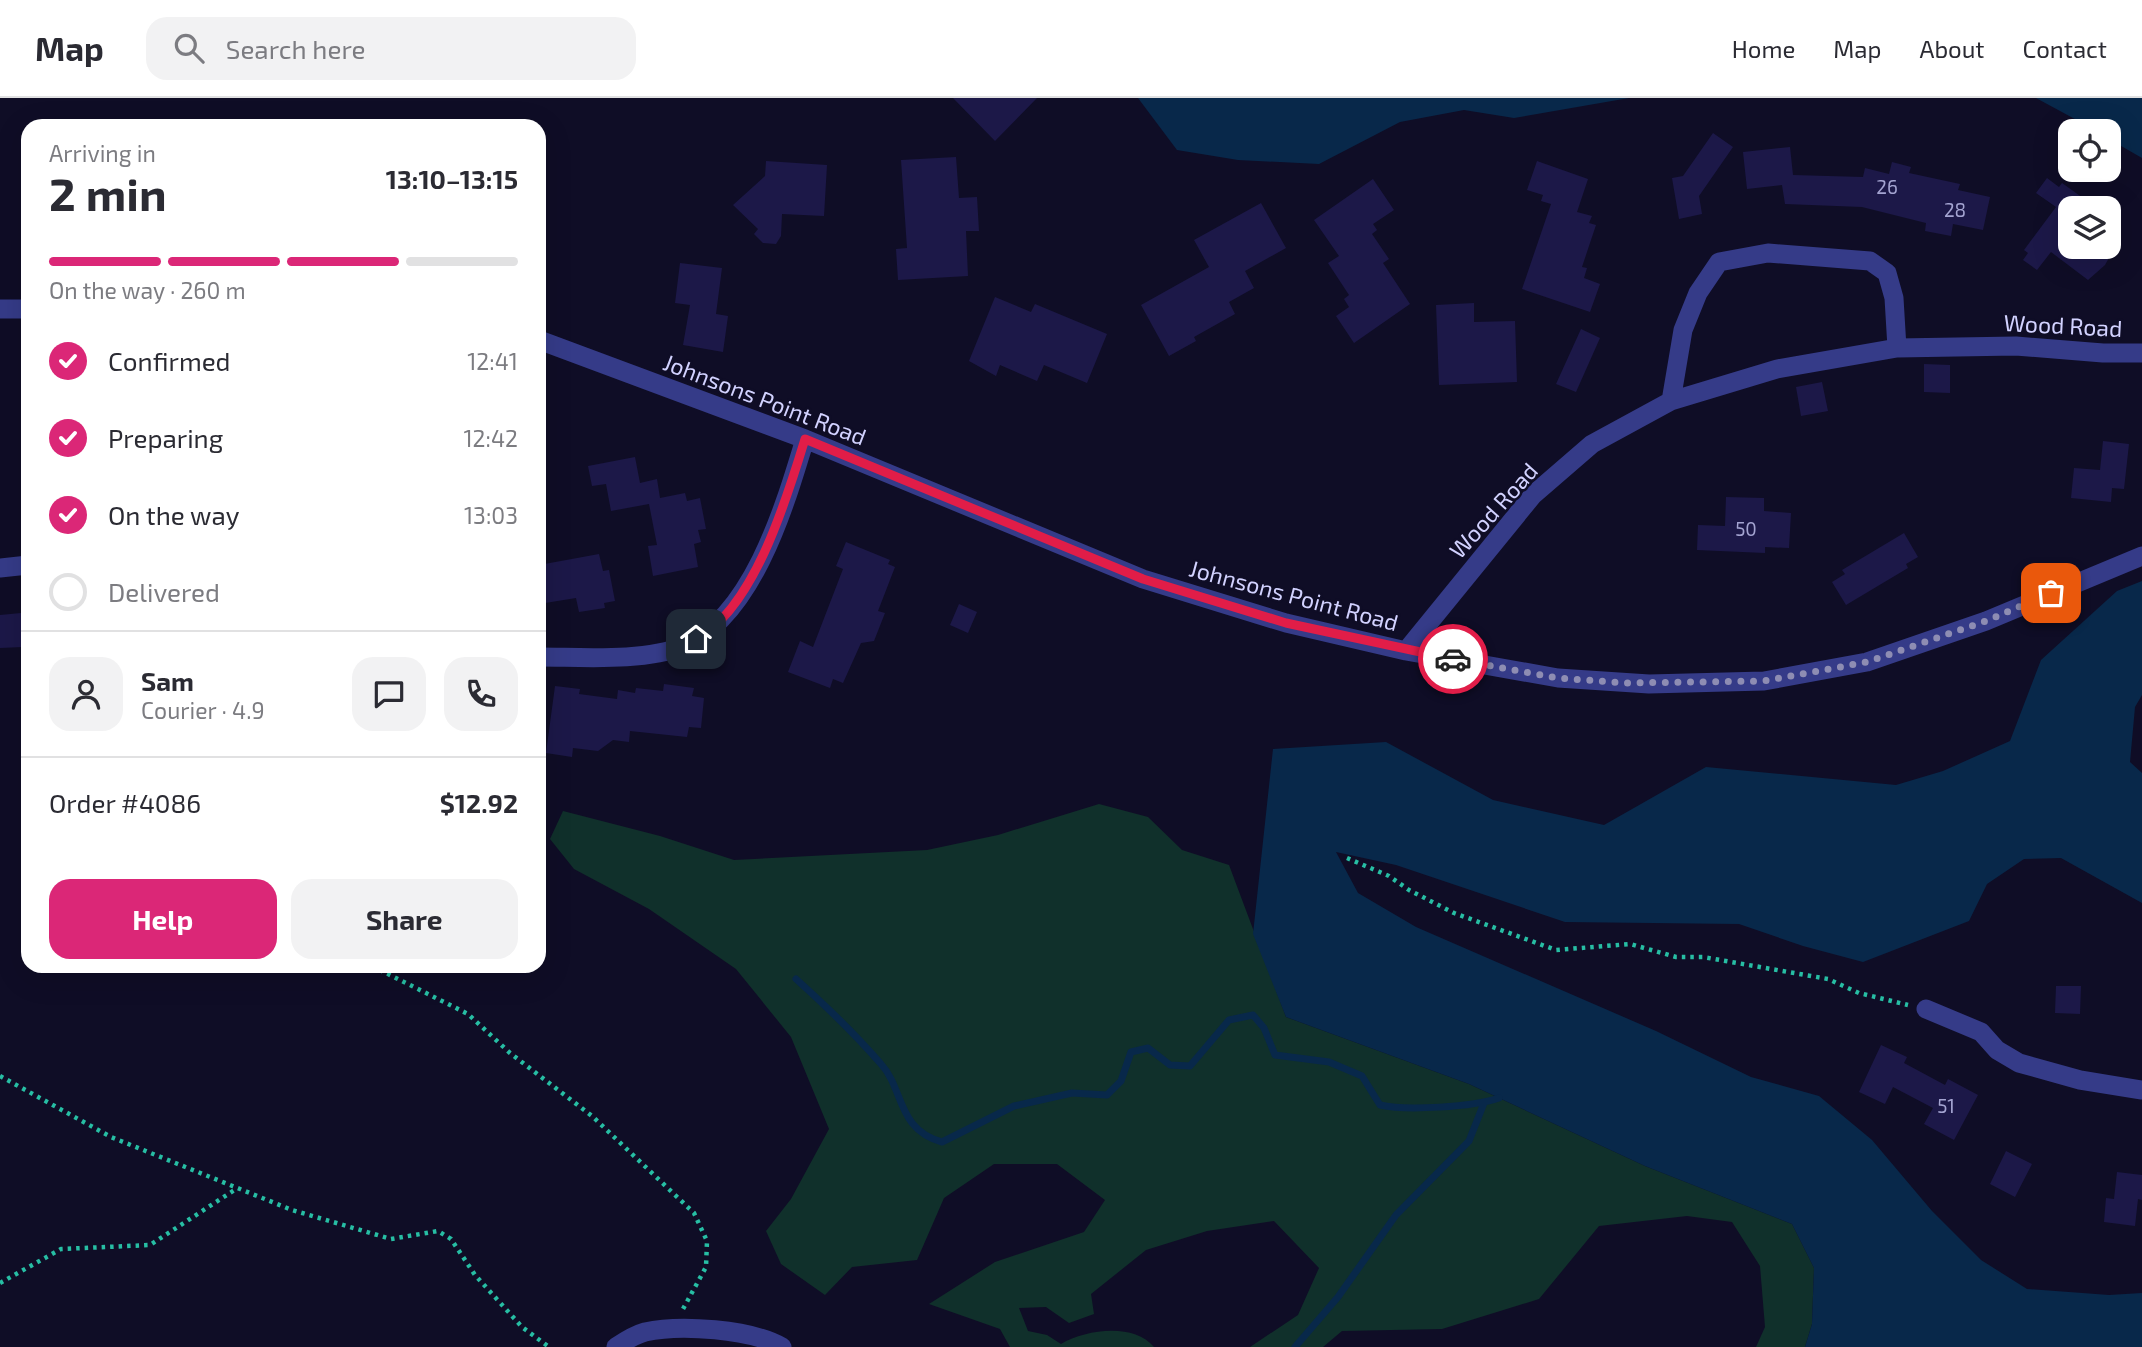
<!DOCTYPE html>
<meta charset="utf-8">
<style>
:root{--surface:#fff;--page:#f2f2f3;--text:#2b2b33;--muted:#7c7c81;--line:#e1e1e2;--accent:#db2777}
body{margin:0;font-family:"Exo 2",sans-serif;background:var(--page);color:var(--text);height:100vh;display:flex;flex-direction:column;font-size:26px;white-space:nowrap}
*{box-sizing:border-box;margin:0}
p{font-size:23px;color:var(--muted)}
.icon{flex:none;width:38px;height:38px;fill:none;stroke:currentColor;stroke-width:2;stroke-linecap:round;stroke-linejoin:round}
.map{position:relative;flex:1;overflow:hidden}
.side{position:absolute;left:21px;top:21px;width:525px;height:854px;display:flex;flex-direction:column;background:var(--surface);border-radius:21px;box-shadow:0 7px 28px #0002}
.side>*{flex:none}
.buttons{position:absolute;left:2058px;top:21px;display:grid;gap:14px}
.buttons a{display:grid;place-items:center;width:63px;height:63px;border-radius:14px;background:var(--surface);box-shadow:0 7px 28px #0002;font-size:35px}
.pin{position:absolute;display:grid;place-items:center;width:60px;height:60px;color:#fff;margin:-30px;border-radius:14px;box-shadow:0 4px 10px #0006}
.courier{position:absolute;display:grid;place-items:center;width:70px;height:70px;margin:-35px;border:5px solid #e11d48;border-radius:50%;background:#fff;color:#222;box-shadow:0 2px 9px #0007}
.overview em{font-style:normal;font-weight:700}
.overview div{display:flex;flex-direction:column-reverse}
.overview{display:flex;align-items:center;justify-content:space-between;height:119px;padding:0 28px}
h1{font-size:46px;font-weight:700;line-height:52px}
.bar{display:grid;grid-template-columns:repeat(4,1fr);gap:10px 7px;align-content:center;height:84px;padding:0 28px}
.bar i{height:9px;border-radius:5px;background:var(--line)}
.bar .selected{background:var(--accent)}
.bar p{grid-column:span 4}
.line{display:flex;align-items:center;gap:18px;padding:0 28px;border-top:2px solid var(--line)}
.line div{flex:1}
.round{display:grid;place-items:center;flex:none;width:74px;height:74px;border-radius:21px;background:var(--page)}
ol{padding:0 28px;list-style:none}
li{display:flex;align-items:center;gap:21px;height:77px}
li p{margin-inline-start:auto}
li .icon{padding:7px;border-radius:50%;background:var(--accent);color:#fff;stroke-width:4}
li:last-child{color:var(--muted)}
li i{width:38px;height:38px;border:4px solid var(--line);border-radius:50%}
.action{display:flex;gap:14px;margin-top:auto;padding:14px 28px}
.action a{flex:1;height:80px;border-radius:21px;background:var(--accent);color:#fff;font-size:28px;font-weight:700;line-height:80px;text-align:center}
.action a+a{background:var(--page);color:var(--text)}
header{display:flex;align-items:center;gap:42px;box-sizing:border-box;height:98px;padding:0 35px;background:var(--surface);border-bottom:2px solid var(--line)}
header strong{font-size:33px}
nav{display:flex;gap:38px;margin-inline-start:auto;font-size:24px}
.search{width:490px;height:63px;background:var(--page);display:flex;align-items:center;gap:18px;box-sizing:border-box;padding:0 24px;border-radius:21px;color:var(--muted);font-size:26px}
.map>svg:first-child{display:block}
.green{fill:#10302b}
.water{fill:#08284a}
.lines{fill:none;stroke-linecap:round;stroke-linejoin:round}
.stream{stroke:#08284a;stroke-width:7}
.building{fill:#1c1848}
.path{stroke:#27bea4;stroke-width:4.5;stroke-dasharray:3.5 5;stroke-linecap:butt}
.minor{stroke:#353b88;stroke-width:19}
.done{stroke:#8e8db3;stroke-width:7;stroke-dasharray:0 12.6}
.route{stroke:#e11d48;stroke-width:9}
.labels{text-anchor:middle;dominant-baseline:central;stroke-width:5;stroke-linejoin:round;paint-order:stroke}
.number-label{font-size:19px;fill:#a4a4d1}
.street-label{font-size:23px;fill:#d2d2ff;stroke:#0f0d26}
</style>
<header>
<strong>Map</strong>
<div class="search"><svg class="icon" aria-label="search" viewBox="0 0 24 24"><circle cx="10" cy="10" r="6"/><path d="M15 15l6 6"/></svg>Search here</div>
<nav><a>Home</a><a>Map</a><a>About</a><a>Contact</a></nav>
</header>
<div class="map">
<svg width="2142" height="1249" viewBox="0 0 2142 1249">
<rect width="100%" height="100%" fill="#0f0d26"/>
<path class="green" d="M1099 706 1148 719 1182 752 1229 767 1286 919 1469 986 1645 1068 1792 1126 1814 1170 1812 1226 1805 1249H1756L1765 1229 1760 1168 1732 1124 1687 1118 1599 1128 1539 1201 1442 1231 1342 1233 1323 1249H1250L1298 1217 1319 1170 1274 1123 1207 1133 1146 1152 1091 1196 1094 1216 1069 1225 1046 1209 1019 1210 1028 1233 1047 1237 1061 1246C1087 1231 1134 1225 1154 1249H1010L1000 1231 929 1206 995 1164 1084 1134 1105 1102 1057 1066H994L944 1100 917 1162 852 1169 825 1197 781 1166 766 1133 791 1101 829 1031 791 939 736 871 649 811 574 771 550 741 563 713 660 738 734 762 927 752 998 737Z"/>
<path class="water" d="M1138 0H1629L1514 20 1464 12 1400 24 1319 66 1238 62 1177 52Z
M2036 0H2142V60L2109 41V33H2097Z
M2142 483V597L2135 609 2130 664 2142 675V805L2061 760 2024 761 1987 786 1969 823 1863 864 1803 848 1739 826 1565 824 1396 767 1336 754 1358 795 1416 829 1656 933 1751 979 1819 998 1872 1042 1932 1113 1981 1162 2027 1191 2109 1197 2142 1195V1249H1805L1812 1226 1814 1170 1792 1126 1645 1068 1469 986 1286 919 1253 836 1273 651 1386 644 1493 702 1604 727 1706 669 1896 687 1943 673 2010 643 2041 562 2117 493Z"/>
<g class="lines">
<path class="stream" d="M796 881C826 908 855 936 881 966 904 991 897 1032 942 1044L1014 1008 1072 995 1107 997 1121 983 1131 954 1148 950 1170 967 1190 968 1229 922 1253 917 1264 930 1275 957 1329 964 1362 978 1380 1007C1406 1013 1473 1009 1499 1000
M1295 1249 1338 1199 1396 1117 1469 1043 1484 1005"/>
</g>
<path class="building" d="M953 0H1037L995 43Z
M1713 35 1733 49 1699 98 1702 116 1679 121 1672 80 1683 78Z
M1790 49 1793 77 1863 79 1865 70 1889 76 1892 64 1911 69 1909 75 1960 86 1958 92 1990 99 1983 132 1953 126 1951 138 1925 133 1926 125 1862 109 1785 106 1782 87 1747 91 1743 54Z
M956 59 959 100 977 99 979 133H966L968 178 898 182 896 151 907 150 901 62Z
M766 63 827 67 824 118 782 116 781 138 776 146 763 145 754 136 758 131 733 107 765 78Z
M1537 63 1588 81 1577 114 1592 118 1589 125 1596 127 1582 169 1587 170 1584 180 1600 186 1590 214 1522 191 1551 106 1541 103 1543 97 1527 92Z
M2047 80 2059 89 2062 85 2097 110H2070V149H2115L2105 167 2088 182 2051 154 2037 172 2023 162 2028 155 2024 152 2056 109 2036 95Z
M1373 81 1394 112 1373 126 1377 132 1372 136 1389 161 1383 165 1410 206 1354 245 1336 218 1349 209 1344 201 1349 197 1328 165 1339 158 1314 122Z
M1261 105 1286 150 1245 173 1254 190 1229 204 1235 216 1194 239 1196 243 1169 258 1141 207 1209 169 1194 142Z
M680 165 722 170 716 216 728 218 723 254 683 247 690 207 675 205Z
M995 199 1031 214 1035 206 1107 236 1087 285 1044 267 1037 283 1000 267 996 278 969 263Z
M1474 205V224L1515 223 1517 284 1439 287 1436 207Z
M1581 231 1600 240 1576 294 1556 286Z
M1924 266 1950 267V295L1924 294Z
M1822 284 1828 313 1801 318 1796 289Z
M2103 343 2129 346 2124 391 2112 390 2111 404 2071 400 2074 370 2100 372Z
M635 359 640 385 657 381 660 400 685 395 687 403 700 400 706 431 698 432 701 444 694 446 698 469 653 478 648 448 657 447 649 406 611 413 606 386 592 388 588 368Z
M1726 399 1764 400V413L1791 415 1789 450 1765 449V455L1697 452 1698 427 1725 428Z
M1904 435 1918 459 1906 466 1908 470 1846 507 1832 484 1845 476 1842 472Z
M846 444 890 462 888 466 895 469 878 513 885 515 874 543 861 545 843 585 833 581 830 590 788 574 800 543 813 549 843 471 836 468Z
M599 456 603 473 609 472 615 503 604 505 605 510 579 514 576 500 539 506V467Z
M959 506 977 514 968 535 950 527Z
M21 515 23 549 0 550V517Z
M664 586 694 590 692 598 704 600 701 630 689 629 687 639 630 633 629 644 613 642 598 653 573 650 572 659 546 655 555 588 580 591 579 596 617 601 618 592 635 595 636 590 663 593Z
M2056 888H2081L2080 916 2055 915Z
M1881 947 1907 959 1904 965 1945 987 1948 981 1978 997 1954 1042 1924 1026 1933 1010 1893 989 1885 1006 1859 994Z
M2006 1053 2032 1066 2015 1099 1990 1086Z
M2117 1074 2142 1077V1102L2138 1101 2135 1128 2104 1124 2106 1100 2114 1101Z"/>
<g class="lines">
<path class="path" d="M1347 760 1389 778 1409 792 1454 815 1556 852 1630 846 1676 859H1703L1828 881 1859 895 1908 907
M372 868 468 916 510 955 592 1018 694 1115 707 1143 706 1169 683 1211
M0 978 111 1039 292 1112 391 1141 438 1133 451 1141 475 1177 522 1229 549 1249
M0 1185 61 1151 150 1147 236 1091"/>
<path class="minor" d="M0 211H28
M539 242 805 341 1143 481 1286 525 1406 553 1558 580 1649 586 1764 583 1867 564 1986 523 2142 458
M1671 303 1683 232 1698 195 1719 164 1768 155 1870 163 1887 175 1894 200 1897 250
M0 470 28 467
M1406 553 1533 397 1592 346 1671 303 1777 271 1897 250 2016 248 2103 255H2142
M539 559C582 559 644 564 683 548 753 519 785 407 805 341
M1926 911 1981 934 1997 952 2019 965 2080 982 2142 992
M616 1249C625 1243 634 1237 645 1234 680 1226 751 1231 782 1249"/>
</g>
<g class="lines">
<path class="done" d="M1453 561 1558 580 1627 585 1764 583 1867 564 1986 523 2051 495"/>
<path class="route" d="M696 541C754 511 787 400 805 341L1143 481 1286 525 1453 561"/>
</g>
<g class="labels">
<g class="number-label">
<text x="1887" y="88">26</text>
<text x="1955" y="111">28</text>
<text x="1746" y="430">50</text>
<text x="1946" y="1007">51</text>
</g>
<g class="street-label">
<text transform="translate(2063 227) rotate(3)">Wood Road</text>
<text transform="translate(765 301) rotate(21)">Johnsons Point Road</text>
<text transform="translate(1493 412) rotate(-48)">Wood Road</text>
<text transform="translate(1294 497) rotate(15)">Johnsons Point Road</text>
</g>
</g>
</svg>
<div class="buttons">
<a><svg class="icon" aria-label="locate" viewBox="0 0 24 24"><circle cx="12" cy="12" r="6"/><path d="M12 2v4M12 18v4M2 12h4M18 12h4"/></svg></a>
<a><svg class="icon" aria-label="layers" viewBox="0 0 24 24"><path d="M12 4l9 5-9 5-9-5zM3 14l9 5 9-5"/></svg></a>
</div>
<div class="pin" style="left:2051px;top:495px;background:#ea580c"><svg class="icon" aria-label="bag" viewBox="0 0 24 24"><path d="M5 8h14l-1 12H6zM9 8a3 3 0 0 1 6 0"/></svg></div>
<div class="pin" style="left:696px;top:541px;background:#1f2937"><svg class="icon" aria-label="home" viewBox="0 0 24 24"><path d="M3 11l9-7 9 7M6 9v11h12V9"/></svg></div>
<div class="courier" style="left:1453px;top:561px"><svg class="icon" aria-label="car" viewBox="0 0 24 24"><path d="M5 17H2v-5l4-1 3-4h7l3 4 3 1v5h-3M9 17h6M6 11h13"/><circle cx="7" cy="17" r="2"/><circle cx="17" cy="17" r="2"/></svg></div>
<section class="side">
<div class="overview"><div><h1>2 min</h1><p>Arriving in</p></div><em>13:10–13:15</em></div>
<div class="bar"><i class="selected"></i><i class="selected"></i><i class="selected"></i><i></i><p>On the way · 260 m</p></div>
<ol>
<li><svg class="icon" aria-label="check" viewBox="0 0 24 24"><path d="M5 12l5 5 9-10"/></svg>Confirmed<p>12:41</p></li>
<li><svg class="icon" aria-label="check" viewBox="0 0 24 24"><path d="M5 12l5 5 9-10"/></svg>Preparing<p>12:42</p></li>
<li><svg class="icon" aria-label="check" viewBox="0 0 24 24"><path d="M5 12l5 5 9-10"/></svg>On the way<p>13:03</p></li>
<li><i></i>Delivered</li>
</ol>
<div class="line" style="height:126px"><a class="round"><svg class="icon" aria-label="person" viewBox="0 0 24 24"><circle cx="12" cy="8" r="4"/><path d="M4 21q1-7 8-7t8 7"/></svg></a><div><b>Sam</b><p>Courier · 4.9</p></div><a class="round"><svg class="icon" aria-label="chat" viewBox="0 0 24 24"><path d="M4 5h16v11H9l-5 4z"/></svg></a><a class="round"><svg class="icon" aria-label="phone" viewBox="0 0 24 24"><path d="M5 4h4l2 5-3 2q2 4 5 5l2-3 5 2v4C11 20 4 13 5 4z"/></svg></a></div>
<div class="line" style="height:91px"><div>Order #4086</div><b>$12.92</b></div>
<div class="action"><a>Help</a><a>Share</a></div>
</section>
</div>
